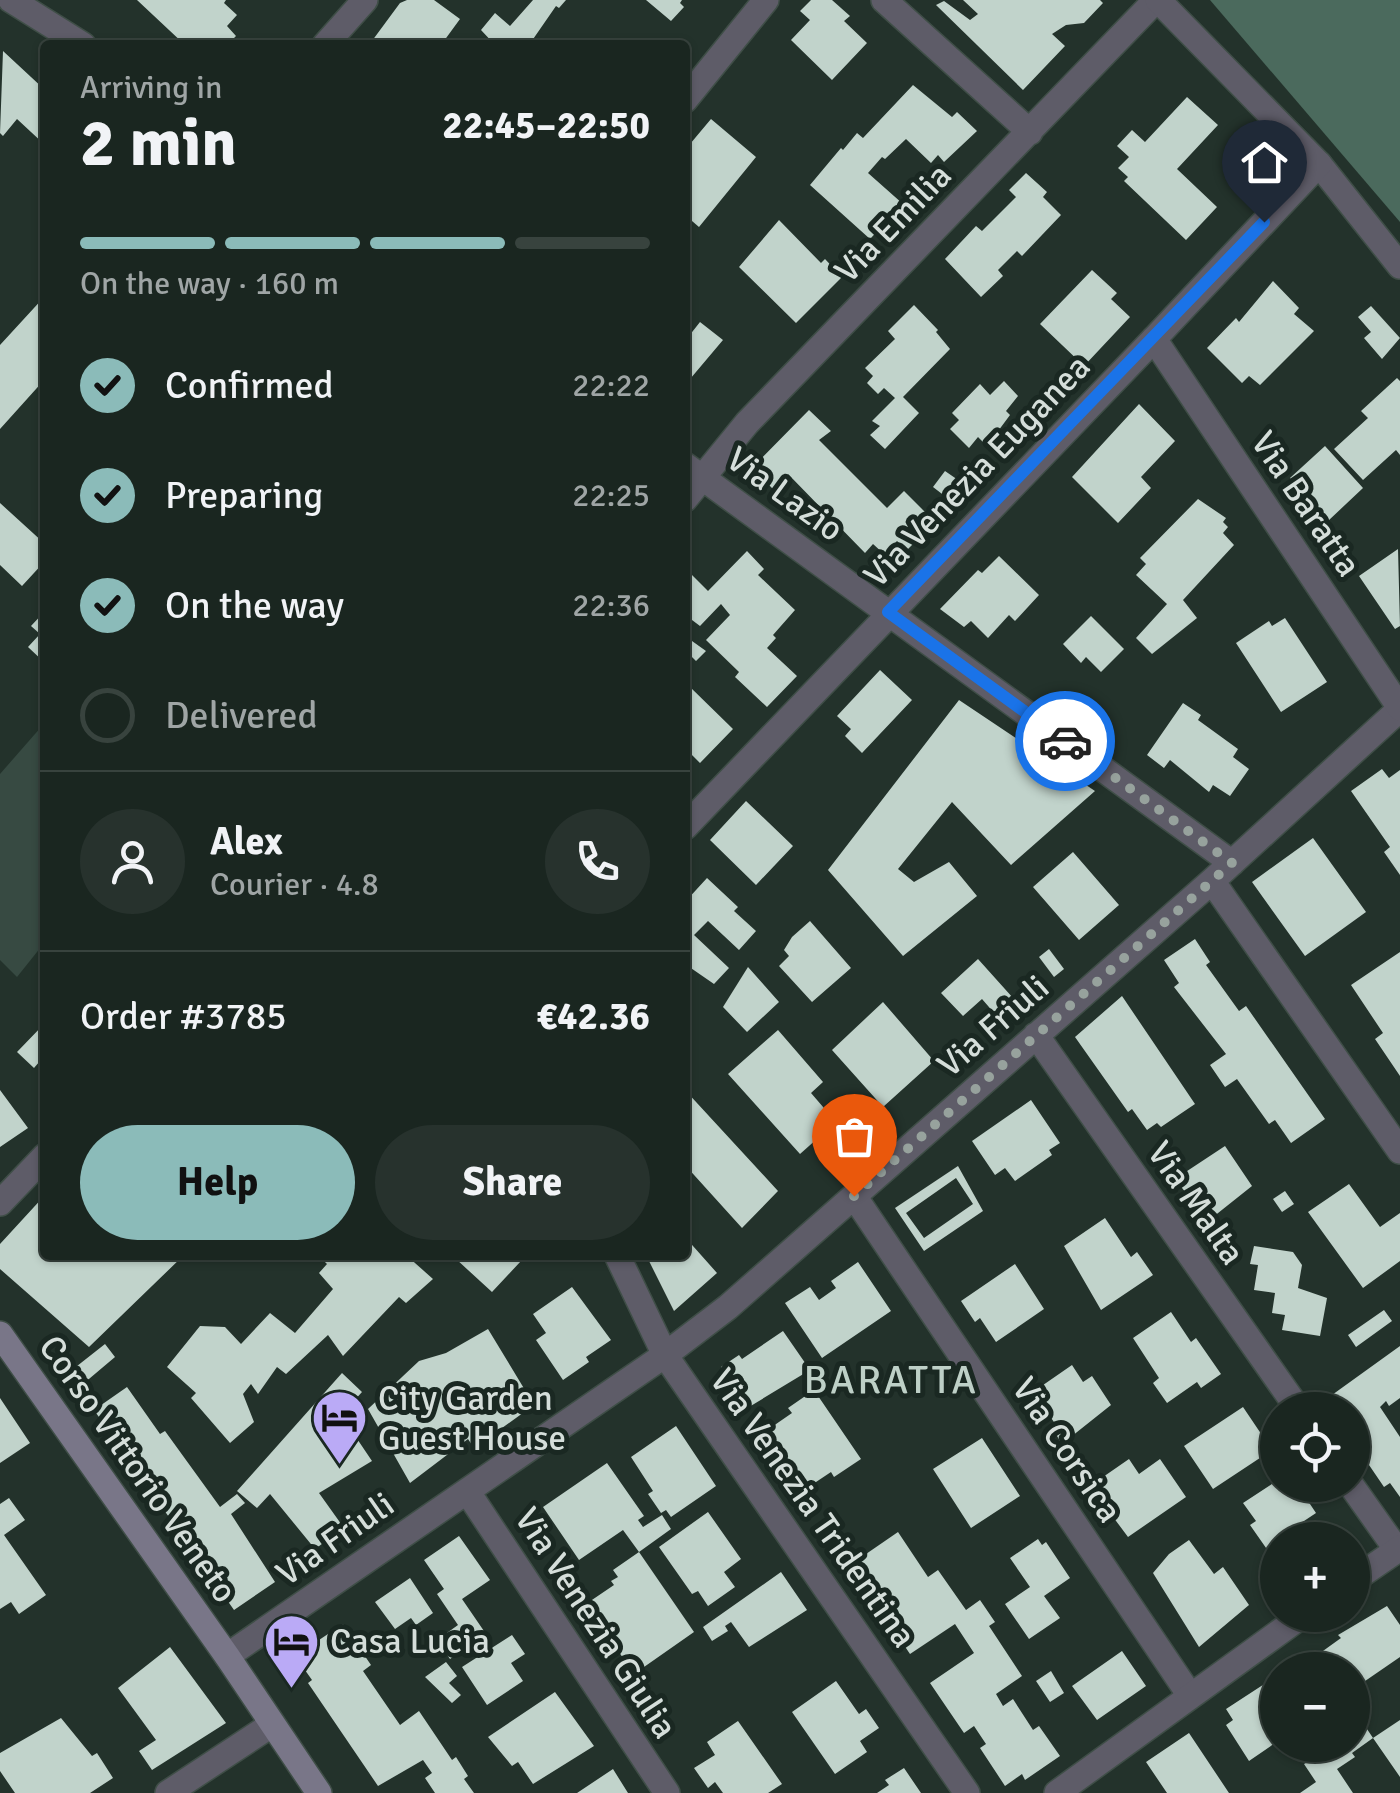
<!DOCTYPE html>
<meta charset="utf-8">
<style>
:root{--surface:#1a2620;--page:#27322d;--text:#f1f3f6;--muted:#9fa5a5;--line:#38433e;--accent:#8bbbb9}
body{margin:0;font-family:Signika,sans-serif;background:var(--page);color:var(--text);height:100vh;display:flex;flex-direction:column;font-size:38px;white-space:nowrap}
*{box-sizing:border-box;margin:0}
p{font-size:32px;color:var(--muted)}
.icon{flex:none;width:55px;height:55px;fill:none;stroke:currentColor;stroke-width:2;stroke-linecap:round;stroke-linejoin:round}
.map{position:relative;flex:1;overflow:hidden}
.panel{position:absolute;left:40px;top:40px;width:650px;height:1220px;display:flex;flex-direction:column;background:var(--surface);border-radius:10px;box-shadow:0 2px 8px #0004,0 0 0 2px var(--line)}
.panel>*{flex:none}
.fabs{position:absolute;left:1260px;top:1392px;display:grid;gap:20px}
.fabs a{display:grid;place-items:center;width:110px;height:110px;border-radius:50%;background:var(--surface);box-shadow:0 2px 8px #0004,0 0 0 2px var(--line);font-size:50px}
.pin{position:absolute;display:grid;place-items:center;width:85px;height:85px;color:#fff;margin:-102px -42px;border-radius:50% 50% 50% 0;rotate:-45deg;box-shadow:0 0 10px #0007}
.pin .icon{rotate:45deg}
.courier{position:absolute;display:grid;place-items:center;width:100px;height:100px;margin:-50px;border:8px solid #1a73e8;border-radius:50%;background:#fff;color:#222;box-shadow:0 2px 12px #0007}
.summary em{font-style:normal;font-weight:700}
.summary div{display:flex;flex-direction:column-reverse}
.summary{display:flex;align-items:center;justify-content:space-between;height:170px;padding:0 40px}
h1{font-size:65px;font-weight:700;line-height:75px}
.bar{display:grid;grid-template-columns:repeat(4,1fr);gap:15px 10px;align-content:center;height:120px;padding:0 40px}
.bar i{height:12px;border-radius:8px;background:var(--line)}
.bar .current{background:var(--accent)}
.bar p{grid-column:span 4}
.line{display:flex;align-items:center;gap:25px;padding:0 40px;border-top:2px solid var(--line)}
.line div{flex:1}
.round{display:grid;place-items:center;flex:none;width:105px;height:105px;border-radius:52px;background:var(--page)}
ol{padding:0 40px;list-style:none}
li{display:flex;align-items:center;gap:30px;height:110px}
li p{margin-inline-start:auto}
li .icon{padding:10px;border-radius:50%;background:var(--accent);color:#111;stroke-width:4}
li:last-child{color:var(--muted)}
li i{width:55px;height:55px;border:5px solid var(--line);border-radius:50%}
.cta{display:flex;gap:20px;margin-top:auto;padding:20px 40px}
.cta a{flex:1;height:115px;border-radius:60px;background:var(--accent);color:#111;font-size:40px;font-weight:700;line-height:115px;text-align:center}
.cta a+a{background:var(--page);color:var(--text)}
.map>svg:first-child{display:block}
.green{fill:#374a42}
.forest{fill:#4b6a5d}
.building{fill:#c1d3cb;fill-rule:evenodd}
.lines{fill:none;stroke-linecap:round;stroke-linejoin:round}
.minor-casing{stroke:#3f4e47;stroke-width:28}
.tertiary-casing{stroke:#3f4e47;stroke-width:28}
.secondary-casing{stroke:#3f4e47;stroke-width:28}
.minor{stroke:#5e5c68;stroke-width:25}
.tertiary{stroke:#5e5c68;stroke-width:25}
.secondary{stroke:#797688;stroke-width:25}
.done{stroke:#97a29d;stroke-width:10;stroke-dasharray:0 18}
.route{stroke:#1a73e8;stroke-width:12}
.labels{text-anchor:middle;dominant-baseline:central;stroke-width:10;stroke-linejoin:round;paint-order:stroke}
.street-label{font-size:35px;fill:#d5deda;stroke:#1a2822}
.poi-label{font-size:35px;fill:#d5deda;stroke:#1a2822;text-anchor:start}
.quarter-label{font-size:40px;letter-spacing:2.5px;fill:#bed0c7;stroke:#1a2822}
</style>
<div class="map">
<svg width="1400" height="1793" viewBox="0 0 1400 1793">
<rect width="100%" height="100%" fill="#23322b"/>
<path class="green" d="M42 726 45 728V942L17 977 0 960V774Z"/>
<path class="forest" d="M1210 0H1400V222Z"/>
<path class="building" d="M137 0H226L224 3 237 15 227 26 236 36 227 45H185Z
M407 0H434L460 19 441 45H369L400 3Z
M533 0H566L559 8 556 6 529 45H495L481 30 495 13 510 26Z
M646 0H682L680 3 684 7 671 21Z
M811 0H832L850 16 844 21 867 43 832 80 791 40 810 20 800 11Z
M963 0H1100L1103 3 1084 23 1066 25 1052 34 1065 46 1023 90 936 5 944 1 970 20 978 14Z
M3 51 45 90V145L17 119 3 136 0 133Z
M913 85 952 117 957 112 977 131 944 162 938 155 931 163 906 139 885 159 882 157 868 173 903 204 870 239 810 185 841 148 843 150 857 133 863 138Z
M1187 97 1218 125 1177 169 1217 207 1186 240 1124 181 1128 177 1118 168 1129 157 1117 146 1132 130 1145 142Z
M711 119 756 157 699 227 685 215V150Z
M1026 173 1047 192 1043 197 1061 215 1022 256 1017 251 998 270 1003 276 981 297 945 259 976 226 982 231 1016 197 1009 190Z
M779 220 821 263 825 259 842 277 796 323 739 267Z
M1092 270 1117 293 1111 299 1130 317 1084 366 1040 324Z
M1273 281 1299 308 1294 314 1314 331 1260 385 1249 376 1242 383 1207 348 1236 318 1239 322Z
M45 296V379L0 429V345Z
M914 305 938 330 936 332 950 349 903 397 919 413 885 449 870 435 880 426 872 421 895 398 884 388 878 394 867 383 873 376 865 368 895 339 888 331Z
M1371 306 1400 338 1382 359 1364 338 1371 332 1358 317Z
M700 322 723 340 685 385V341Z
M1397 378 1400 381V455L1396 450 1363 480 1334 449 1368 418 1361 411Z
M1004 381 1018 396 1006 411 1010 415 987 446 978 437 969 448 950 429 959 420 952 413 980 384 990 395Z
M1139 404 1175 441 1141 477 1151 488 1118 523 1072 477Z
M809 410 831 431 819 440 887 508 904 491 935 522 907 550 897 541 884 554 873 544 865 553 788 474 774 490 752 468Z
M1325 446 1363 488 1328 521 1290 478Z
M945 471 974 491 959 507 933 487Z
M1198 499 1226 518 1223 522 1228 527 1223 533 1234 545 1183 600 1197 618 1152 654 1136 638 1167 604 1136 575 1146 564 1140 558Z
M0 503 45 544V561L22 586 0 565Z
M1398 549 1400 626 1395 629 1359 576Z
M747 551 764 569 758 575 795 610 773 635 776 638 767 648 797 676 767 707 735 677 739 672 706 640 730 615 721 604 700 626 692 620 685 628V568L708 591Z
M999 556 1039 595 1015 621 1009 615 988 638 971 621 964 627 940 609 978 570 982 573Z
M45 611V663L28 647 40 634 31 626Z
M1091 616 1124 649 1101 672 1086 657 1081 663 1063 644Z
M1285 618 1327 682 1281 712 1236 643 1269 621 1272 626Z
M685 636 706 651 696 661 685 650Z
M880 670 912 700 862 753 845 736 851 729 837 716Z
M689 686 733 729 700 763 685 748V690Z
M959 700 1095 791 1011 865 952 802 898 869 914 882 949 862 977 896 903 956 828 870Z
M1183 703 1201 715 1198 720 1238 749 1233 757 1249 769 1230 796 1213 785 1209 792 1170 760 1164 768 1147 755Z
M1382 769 1389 778 1400 770V875L1384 852 1390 847 1351 791Z
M746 801 793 846 756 885 710 840Z
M1313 838 1366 912 1305 956 1252 882Z
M1073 852 1119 905 1079 940 1033 887Z
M707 878 738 907 734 911 756 931 739 950 708 921 694 935 729 968 714 984 685 964V902Z
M810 921 851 968 812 1002 779 966 789 956 784 950 792 937Z
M1195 939 1210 962 1206 965 1239 1011 1246 1006 1325 1119 1291 1143 1275 1120 1269 1124 1237 1079 1225 1087 1210 1065 1226 1054 1174 987 1179 983 1164 960Z
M1049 949 1064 969 1054 977 1039 957Z
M1400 952V1076L1375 1039 1383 1033 1351 985Z
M978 959 1013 998 995 1014 982 999 963 1016 941 993Z
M748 967 779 1002 747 1032 723 1007Z
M1122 996 1195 1104 1161 1127 1157 1123 1147 1130 1132 1109 1128 1112 1075 1037Z
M883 1002 934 1061 883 1107 832 1050Z
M45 1023V1067L40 1061 34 1068 17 1052Z
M778 1030 823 1082 811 1093 836 1122 800 1154 728 1074Z
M0 1090 28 1128 0 1147Z
M685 1090 778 1191 742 1228 685 1165Z
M1031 1100 1060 1143 1049 1150 1052 1155 1015 1181 1005 1168 995 1175 972 1141Z
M1225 1146 1252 1186 1208 1221 1175 1179Z
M958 1166 983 1211 924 1251 895 1208ZM956 1178 973 1204 924 1238 906 1213Z
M1349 1184 1380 1227 1400 1213V1261L1363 1288 1308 1212Z
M1285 1191 1294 1204 1282 1212 1273 1199Z
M45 1195V1255H184L89 1347 0 1269V1244Z
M1105 1218 1131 1257 1137 1252 1153 1275 1101 1310 1064 1246Z
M685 1237 717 1273 674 1311 646 1255H685Z
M1254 1246 1293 1252 1302 1265 1298 1288 1327 1298 1320 1336 1282 1330 1285 1315 1272 1313 1275 1293 1254 1290 1258 1265 1250 1264Z
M318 1255H406L433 1279 406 1303 399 1297 343 1356 328 1335 286 1374 277 1367 258 1394 251 1384 243 1394 254 1422 230 1443 191 1398 196 1393 167 1367 200 1326 225 1327 241 1344 270 1313 295 1333 333 1289 319 1273 327 1264Z
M460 1255H515L521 1261 492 1292 456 1259Z
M858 1262 891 1311 822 1358 785 1303 810 1287 819 1300 836 1288 831 1281Z
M1015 1264 1044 1309 996 1342 980 1318 975 1322 961 1301Z
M572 1287 611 1340 586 1357 589 1362 563 1380 536 1340 546 1333 533 1314Z
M1384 1310 1392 1321 1356 1347 1348 1335Z
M1171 1312 1191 1342 1196 1338 1221 1374 1201 1388 1197 1382 1167 1403 1153 1383 1159 1378 1133 1338Z
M488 1329 534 1405 474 1448 468 1439 410 1483 368 1409 419 1361 446 1353Z
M783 1331 810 1370 749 1407 721 1367 739 1355 742 1359Z
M105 1344 115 1357 83 1384 72 1370Z
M1400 1346V1398L1389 1406 1386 1401 1380 1407 1400 1437V1497L1390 1483 1384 1487 1352 1440V1410H1332L1325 1400Z
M1072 1365 1083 1382 1092 1376 1111 1405 1062 1444 1052 1428 1056 1425 1033 1392Z
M342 1373 362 1392 341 1415 372 1461 319 1493 344 1528 315 1549 270 1494 257 1508 237 1491Z
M127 1387 160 1434 165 1431 220 1507 237 1494 245 1503 231 1514 275 1582 234 1610 94 1410Z
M814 1390 861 1459 834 1477 831 1472 792 1498 753 1440 792 1413 788 1408Z
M0 1398 30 1443 0 1463Z
M1243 1407 1272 1450 1213 1489 1184 1446Z
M676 1426 716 1486 671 1517 666 1510 661 1513 648 1494 653 1491 631 1457Z
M982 1438 1020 1496 971 1528 933 1469Z
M1129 1459 1139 1474 1160 1459 1186 1497 1128 1537 1090 1486Z
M607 1463 644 1516 638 1520 643 1527 662 1515 671 1529 639 1552 623 1530 579 1560 543 1507Z
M1278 1480V1485L1300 1489 1316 1513 1286 1533 1291 1540H1278V1565L1250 1525 1256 1521 1243 1503Z
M9 1498 25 1520 4 1535 46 1595 19 1614 11 1602 0 1609V1504Z
M708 1512 741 1559 724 1572 735 1587 708 1606 698 1591 692 1594 659 1547Z
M898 1532 928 1577 938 1570 966 1610 980 1600 995 1622 989 1626 1022 1676 996 1694 1003 1706 1013 1699 1033 1730 1039 1726 1060 1756 1025 1780 1022 1774 1005 1786 980 1748 986 1744 974 1726 964 1733 930 1683 974 1653 955 1624 910 1654 850 1565Z
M459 1536 490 1580 462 1599 486 1634 450 1659 437 1640 458 1625 437 1594 444 1589 424 1560Z
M1038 1539 1042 1545 1046 1542 1070 1578 1044 1596 1060 1618 1029 1639 1005 1604 1030 1587 1010 1558Z
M1189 1540 1214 1574 1223 1567 1249 1605 1199 1647 1153 1573 1169 1554Z
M639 1552 694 1632 634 1674 586 1604 614 1585 611 1581 618 1577 613 1570Z
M781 1572 807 1610 749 1647 731 1622 725 1626 728 1631 712 1641 703 1627Z
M410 1578 433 1613 416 1625 411 1618 395 1629 375 1602Z
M1387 1606 1400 1625V1657L1352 1690V1670H1315L1309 1661 1341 1638 1338 1635Z
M343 1624 371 1665 363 1671 400 1725 419 1711 452 1760 456 1757 468 1776 464 1779 474 1793H435L425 1778 432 1773 423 1760 378 1786 308 1683 312 1680 295 1656Z
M512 1635 525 1654 511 1663 523 1681 487 1705 462 1667Z
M170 1647 226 1723 152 1770 139 1751 156 1740 118 1688Z
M1122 1651 1146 1686 1097 1720 1072 1686Z
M446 1662 457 1676 449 1683 461 1695 452 1703 425 1677Z
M1051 1671 1064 1693 1050 1702 1036 1681Z
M1278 1675V1741L1249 1761 1226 1725 1233 1720 1226 1709Z
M836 1681 859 1714 866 1709 879 1728 860 1741 867 1752 835 1774 792 1712Z
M555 1692 594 1746 533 1784 518 1762 512 1766 488 1737Z
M61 1718 92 1756 97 1753 113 1778 90 1793H15L0 1771V1753Z
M1361 1720 1373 1738 1400 1720V1777L1373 1738 1352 1753 1355 1757 1337 1769 1353 1793H1300L1316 1782 1304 1764 1316 1757 1308 1745H1352V1725Z
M738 1721 782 1784 768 1793H723L715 1782 708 1788 694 1768 715 1755 707 1742Z
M1189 1733 1229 1793H1167L1146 1762Z
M904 1768 921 1793H877L889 1785 885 1780Z
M613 1769 628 1793H577Z"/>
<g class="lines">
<defs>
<path id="minor" d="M11 0 83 45
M884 0 1030 132
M325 45 365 0
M685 100 766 0
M1319 164 1400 266
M685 465 1232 863
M685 499 747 423 1156 0
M685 827 1154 339
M1212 881 1400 1151
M1036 1035 1299 1410
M854 1196 1189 1694
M0 1203 45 1156
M617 1255 665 1355 967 1793
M1351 1485 1397 1550
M467 1491 667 1793
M227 1656 665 1355 728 1307 1212 881 1400 709
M168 1793 271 1725"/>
<path id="tertiary" d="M1158 0 1319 164 1154 339 1400 708
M1352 1581 1400 1548
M1057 1793 1303 1615"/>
<path id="secondary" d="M0 1334 227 1656 319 1793"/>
</defs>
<use href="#minor" class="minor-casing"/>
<use href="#tertiary" class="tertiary-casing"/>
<use href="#secondary" class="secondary-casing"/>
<use href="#minor" class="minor"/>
<use href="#tertiary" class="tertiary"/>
<use href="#secondary" class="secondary"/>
</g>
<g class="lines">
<path class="done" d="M854 1196 1232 863 1065 741"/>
<path class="route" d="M1065 741 888 612 1264 222"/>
</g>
<defs>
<symbol id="hotel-pin" viewBox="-11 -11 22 30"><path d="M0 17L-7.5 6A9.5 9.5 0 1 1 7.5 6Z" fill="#baaaf6" stroke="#1a2822"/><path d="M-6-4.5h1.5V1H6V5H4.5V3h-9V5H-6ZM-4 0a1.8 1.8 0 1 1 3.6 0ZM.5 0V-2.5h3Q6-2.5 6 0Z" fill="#111"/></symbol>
</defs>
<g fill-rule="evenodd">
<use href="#hotel-pin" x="308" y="1386" width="63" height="86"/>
<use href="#hotel-pin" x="260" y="1610" width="63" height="86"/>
</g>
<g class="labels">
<g class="street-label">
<text transform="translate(893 223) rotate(-46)">Via Emilia</text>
<text transform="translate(977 471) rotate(-46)">Via Venezia Euganea</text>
<text transform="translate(785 494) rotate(36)">Via Lazio</text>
<text transform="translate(1306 504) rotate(56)">Via Baratta</text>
<text transform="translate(993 1026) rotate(-41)">Via Friuli</text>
<text transform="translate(1196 1203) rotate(55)">Via Malta</text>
<text transform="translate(1067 1450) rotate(56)">Via Corsica</text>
<text transform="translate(138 1469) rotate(55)">Corso Vittorio Veneto</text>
<text transform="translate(813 1508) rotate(55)">Via Venezia Tridentina</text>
<text transform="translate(335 1539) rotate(-35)">Via Friuli</text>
<text transform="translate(596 1623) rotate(57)">Via Venezia Giulia</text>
</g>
<g class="poi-label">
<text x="378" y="1398">City Garden<tspan x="378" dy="40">Guest House</tspan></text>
<text x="330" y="1641">Casa Lucia</text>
</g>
<g class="quarter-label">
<text x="891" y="1380">BARATTA</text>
</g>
</g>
</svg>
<div class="fabs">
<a><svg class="icon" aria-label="locate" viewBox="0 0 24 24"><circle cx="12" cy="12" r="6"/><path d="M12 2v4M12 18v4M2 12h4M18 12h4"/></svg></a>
<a>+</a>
<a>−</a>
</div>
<div class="pin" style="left:854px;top:1196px;background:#ea580c"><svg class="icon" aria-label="bag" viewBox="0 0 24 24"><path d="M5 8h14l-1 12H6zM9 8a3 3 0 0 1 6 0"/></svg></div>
<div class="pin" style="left:1264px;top:222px;background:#1f2937"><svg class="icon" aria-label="home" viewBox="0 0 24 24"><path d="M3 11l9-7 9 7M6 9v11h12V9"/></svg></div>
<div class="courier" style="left:1065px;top:741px"><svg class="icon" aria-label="car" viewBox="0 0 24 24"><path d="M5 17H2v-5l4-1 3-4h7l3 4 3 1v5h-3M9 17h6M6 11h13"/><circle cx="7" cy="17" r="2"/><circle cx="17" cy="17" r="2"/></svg></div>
<section class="panel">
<div class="summary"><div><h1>2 min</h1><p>Arriving in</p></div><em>22:45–22:50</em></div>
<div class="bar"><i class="current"></i><i class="current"></i><i class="current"></i><i></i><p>On the way · 160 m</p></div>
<ol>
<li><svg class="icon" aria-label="check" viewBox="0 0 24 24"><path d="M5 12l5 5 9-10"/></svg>Confirmed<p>22:22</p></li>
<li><svg class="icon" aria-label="check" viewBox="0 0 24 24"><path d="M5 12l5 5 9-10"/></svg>Preparing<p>22:25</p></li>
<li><svg class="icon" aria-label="check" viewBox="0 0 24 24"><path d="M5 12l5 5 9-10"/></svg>On the way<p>22:36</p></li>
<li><i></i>Delivered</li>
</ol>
<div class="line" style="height:180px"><a class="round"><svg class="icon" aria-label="person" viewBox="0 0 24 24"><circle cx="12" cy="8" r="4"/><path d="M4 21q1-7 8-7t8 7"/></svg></a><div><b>Alex</b><p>Courier · 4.8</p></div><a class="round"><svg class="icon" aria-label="phone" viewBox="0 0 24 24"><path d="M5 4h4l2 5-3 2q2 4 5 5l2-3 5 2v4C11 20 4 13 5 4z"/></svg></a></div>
<div class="line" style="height:130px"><div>Order #3785</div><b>€42.36</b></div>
<div class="cta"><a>Help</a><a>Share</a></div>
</section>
</div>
